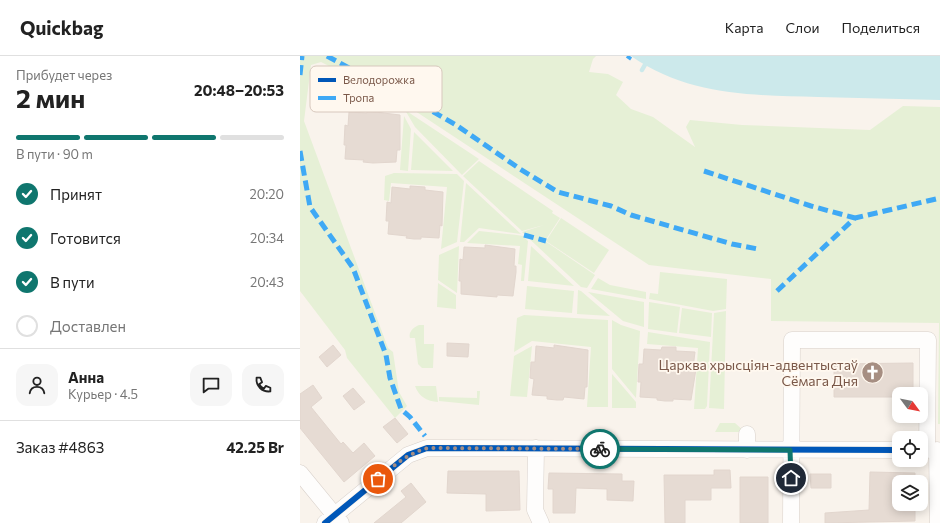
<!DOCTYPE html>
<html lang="ru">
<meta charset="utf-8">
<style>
:root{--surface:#fff;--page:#f6f6f6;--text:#222;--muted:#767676;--line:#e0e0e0;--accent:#0f766e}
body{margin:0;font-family:Commissioner,sans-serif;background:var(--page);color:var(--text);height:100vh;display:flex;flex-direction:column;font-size:15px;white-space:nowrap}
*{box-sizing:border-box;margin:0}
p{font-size:13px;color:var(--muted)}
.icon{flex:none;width:22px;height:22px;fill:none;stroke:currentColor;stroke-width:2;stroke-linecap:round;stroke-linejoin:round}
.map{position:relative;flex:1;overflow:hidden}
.side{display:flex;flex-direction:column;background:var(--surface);width:300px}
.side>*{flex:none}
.needle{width:26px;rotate:122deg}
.controls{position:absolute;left:592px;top:331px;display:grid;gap:8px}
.controls a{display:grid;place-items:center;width:36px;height:36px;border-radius:8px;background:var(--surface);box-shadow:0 2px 10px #0003;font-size:20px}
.pin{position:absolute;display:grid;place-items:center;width:34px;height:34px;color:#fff;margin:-17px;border:2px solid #fff;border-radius:50%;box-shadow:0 1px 4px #0007}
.courier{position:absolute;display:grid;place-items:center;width:40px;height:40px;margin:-20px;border:3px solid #0f766e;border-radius:50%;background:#fff;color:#222;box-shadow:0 1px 5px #0007}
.head em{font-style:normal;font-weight:700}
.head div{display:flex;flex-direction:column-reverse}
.head{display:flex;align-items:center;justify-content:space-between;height:68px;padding:0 16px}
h1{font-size:26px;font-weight:700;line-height:30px}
.bar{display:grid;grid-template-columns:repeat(4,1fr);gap:6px 4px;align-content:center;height:48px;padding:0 16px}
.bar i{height:5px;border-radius:3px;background:var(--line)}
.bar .active{background:var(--accent)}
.bar p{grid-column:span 4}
.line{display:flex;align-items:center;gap:10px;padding:0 16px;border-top:1px solid var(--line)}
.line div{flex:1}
.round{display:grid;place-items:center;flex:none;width:42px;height:42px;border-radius:12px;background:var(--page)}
ol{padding:0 16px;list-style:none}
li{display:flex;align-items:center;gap:12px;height:44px}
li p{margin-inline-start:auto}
li .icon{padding:4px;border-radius:50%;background:var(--accent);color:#fff;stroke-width:4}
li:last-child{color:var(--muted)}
li i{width:22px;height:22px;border:2px solid var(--line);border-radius:50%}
header{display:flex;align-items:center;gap:24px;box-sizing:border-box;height:56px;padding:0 20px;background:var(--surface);border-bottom:1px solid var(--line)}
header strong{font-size:19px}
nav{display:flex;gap:22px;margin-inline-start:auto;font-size:14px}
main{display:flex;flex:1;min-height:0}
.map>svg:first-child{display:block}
.green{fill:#e6f0d6}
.water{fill:#cce9eb}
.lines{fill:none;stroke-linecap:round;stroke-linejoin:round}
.stream{stroke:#cce9eb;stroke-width:4.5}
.building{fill:#e6dbd3;stroke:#e2d6ce}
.minor-casing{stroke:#d8d0ca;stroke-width:17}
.minor{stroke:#fefdfc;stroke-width:16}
.quiet{stroke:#3fa9f5;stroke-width:5;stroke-dasharray:10 5;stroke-linecap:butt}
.cycleway-casing{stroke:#fff8ef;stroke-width:8}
.cycleway{stroke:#0057b8;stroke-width:6}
.done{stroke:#a68e82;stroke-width:4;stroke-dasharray:0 7.2}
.route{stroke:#0f766e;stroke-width:5}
.labels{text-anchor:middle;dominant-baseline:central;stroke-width:3.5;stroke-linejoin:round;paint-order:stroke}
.poi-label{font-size:14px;fill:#7a5849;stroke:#fff8ef;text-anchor:end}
.key{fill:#fff8ef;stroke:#d7c8bd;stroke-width:1}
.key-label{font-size:11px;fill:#7a5849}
</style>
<header>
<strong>Quickbag</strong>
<nav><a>Карта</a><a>Слои</a><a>Поделиться</a></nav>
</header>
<main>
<section class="side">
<div class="head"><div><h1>2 мин</h1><p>Прибудет через</p></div><em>20:48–20:53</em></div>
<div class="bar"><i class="active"></i><i class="active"></i><i class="active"></i><i></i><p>В пути · 90 m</p></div>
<ol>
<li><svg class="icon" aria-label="check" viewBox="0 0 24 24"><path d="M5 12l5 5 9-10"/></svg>Принят<p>20:20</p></li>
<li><svg class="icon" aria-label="check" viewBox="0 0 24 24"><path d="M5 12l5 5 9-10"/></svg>Готовится<p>20:34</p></li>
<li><svg class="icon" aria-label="check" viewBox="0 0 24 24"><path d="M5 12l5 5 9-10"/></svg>В пути<p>20:43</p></li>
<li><i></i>Доставлен</li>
</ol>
<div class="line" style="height:72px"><a class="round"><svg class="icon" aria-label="person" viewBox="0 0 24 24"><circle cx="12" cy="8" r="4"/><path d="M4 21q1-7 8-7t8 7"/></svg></a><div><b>Анна</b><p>Курьер · 4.5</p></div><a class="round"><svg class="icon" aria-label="chat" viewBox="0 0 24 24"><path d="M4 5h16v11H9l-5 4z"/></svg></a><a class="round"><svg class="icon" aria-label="phone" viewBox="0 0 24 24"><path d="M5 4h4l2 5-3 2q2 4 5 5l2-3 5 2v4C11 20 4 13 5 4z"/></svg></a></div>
<div class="line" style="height:52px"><div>Заказ #4863</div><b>42.25 Br</b></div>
</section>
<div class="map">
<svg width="640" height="467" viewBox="0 0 640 467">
<rect width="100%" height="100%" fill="#f9f3ec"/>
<path class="green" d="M0 0H296L293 3 289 16 308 18 323 26 316 39 331 53 353 61 395 91 386 71 390 64 442 69 570 74 603 50 640 51V368H638L639 267 471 265V223L349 209 106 49 21 6 11 9 4 65 88 292 93 296 99 336 107 350 95 362 47 302 45 294 0 235Z
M105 54 179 103 162 119 115 71Z
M104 60 111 73 108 115 100 114Z
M114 76 153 115 111 114Z
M179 105 253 155 252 157 260 162 245 185 295 219 287 232 281 231 222 176 244 169 222 175 163 120Z
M94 117 157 118 164 125 157 186 141 193 147 131 91 127 89 145 84 144 85 120Z
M166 127 221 178 179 172 164 186H160Z
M261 162 309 194 294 217 246 185Z
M179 175 217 179 223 180 228 185 224 225H221L222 209 218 208 220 190 167 187Z
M159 190 157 237 138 224 139 199Z
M231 190 274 230 228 225Z
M360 216 427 223 426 253 413 255 349 243 350 237 358 238Z
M298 222 310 229 346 236V243L291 233Z
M138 227 156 239V253L137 251Z
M227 230 274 235 272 257 225 253Z
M278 234 281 235 310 260 277 258Z
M288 236 344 246V271L323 265Z
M349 246 380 251 377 277 348 273Z
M382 252 412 257 411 281 379 277Z
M426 255 424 353 409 352 414 257Z
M224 259 308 264V351H287L291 291 232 285 214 296 217 262Z
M312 264 321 269 340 275 336 342 312 313Z
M119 269H124V288H134L133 312H122L118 308 115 282H110C108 276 114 271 119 269Z
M348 276 410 286 407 350 405 353H394L398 292 347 288Z
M232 290 227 341 210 340 214 300Z
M312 318 336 346V352H312Z
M115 330H136L138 346C127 345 119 341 115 330Z
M177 335H180L179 349 139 345V341L177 342Z
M420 367H435L445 376H415Z"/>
<path class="water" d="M331 0H640V44C599 43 559 42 518 41 450 39 389 40 331 0Z"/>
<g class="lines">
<path class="stream" d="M342 14 350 0"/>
</g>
<path class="building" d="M67 55 100 59V94H97L96 106 73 107 63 106 64 104 45 103 46 89H44L45 69 48 70 49 56 67 57Z
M110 130 125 131V134L143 136 142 170 140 169 139 182 121 181V183H114L106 182 107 180 88 178 89 165H86L87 146 91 147 92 131 110 133Z
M185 189 215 193 214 210H216V216L213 240 197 239V241L161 238V225H159L160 203 163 204 164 191 185 192Z
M147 287 169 288 168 301 147 300Z
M33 289 41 299 27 311 19 301Z
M254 289 288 294 287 331H285L284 343 264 341 263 344H257L247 343V340L232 339 234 323 230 322 231 306H235L236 290 254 292Z
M362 291H376V295L395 296 393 312 396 313 391 344 373 343V345H365L357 344V342L340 341 341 326H338L339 308H343L344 293 361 294Z
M613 307V338H599V341H534V308Z
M13 329 22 342 11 351 41 388 43 386 53 397 64 387 75 400 44 426 0 372V338Z
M53 332 65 346 54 354 43 340Z
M95 362 108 378 97 387 83 371Z
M414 414H430L431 432H411V444H385V467H365L364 419H414Z
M148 415H219L220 454 186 455V438L147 437Z
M570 416 615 417V426H599V448H615V465L525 467V457L569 454Z
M249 417 322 418V425H334L333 445 307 444V433L276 432 275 457H253V433H248Z
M510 418H531V432H511Z
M440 421H468V467H440Z
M111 427 126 446 101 467H74L106 441 101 435Z"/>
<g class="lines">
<defs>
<path id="minor" d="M236 392 235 454 241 467
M447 394V378
M637 394 638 467
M0 417 41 467
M25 467 108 399 127 392 599 394
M491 467 492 284H628L627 394"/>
</defs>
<use href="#minor" class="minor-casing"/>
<use href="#minor" class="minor"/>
<path class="quiet" d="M27 0 64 20 78 24 156 69 220 113 258 136 311 150 331 159 432 188 458 193
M328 3 330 0
M0 19 2 0
M0 95 10 151 53 212 86 299 90 322 101 353 110 361 125 380
M404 115 511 150 555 162
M224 179 246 185
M477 235 555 162 640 142"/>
<defs>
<path id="cycleway" d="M25 467 108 399 127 392 599 394"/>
</defs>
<use href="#cycleway" class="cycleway-casing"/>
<use href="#cycleway" class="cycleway"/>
</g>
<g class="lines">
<path class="done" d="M78 423C93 410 108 397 128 392L300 393"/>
<path class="route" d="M300 393 490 394 491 422"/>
</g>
<defs>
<symbol id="church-disc" viewBox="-11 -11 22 22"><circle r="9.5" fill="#a68e82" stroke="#fff8ef"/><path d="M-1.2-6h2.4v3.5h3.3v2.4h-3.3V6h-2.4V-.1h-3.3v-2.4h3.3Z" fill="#fff"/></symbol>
</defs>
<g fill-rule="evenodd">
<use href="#church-disc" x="560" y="304" width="25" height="25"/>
</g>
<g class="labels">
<g class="poi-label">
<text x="558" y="308">Царква хрысціян-адвентыстаў<tspan x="558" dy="16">Сёмага Дня</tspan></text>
</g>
</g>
<rect x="10" y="10" width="132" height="46" rx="6" class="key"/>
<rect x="18" y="22" width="18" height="4" fill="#0057b8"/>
<rect x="18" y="40" width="18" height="4" fill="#3fa9f5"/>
<g class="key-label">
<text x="43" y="28">Велодорожка</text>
<text x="43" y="46">Тропа</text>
</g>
</svg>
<div class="controls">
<a><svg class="needle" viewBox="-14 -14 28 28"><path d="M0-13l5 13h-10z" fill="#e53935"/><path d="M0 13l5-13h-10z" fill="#767676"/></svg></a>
<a><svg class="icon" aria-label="locate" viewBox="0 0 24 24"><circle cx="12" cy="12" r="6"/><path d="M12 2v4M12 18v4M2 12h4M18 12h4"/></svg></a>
<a><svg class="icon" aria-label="layers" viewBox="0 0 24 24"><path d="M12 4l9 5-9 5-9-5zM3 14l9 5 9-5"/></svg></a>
</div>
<div class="pin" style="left:78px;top:423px;background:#ea580c"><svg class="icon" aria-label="bag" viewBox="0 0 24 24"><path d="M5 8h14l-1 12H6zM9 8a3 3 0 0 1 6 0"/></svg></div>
<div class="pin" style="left:491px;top:422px;background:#1f2937"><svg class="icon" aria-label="home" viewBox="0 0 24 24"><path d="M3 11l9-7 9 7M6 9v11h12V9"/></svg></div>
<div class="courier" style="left:300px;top:393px"><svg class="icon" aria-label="bike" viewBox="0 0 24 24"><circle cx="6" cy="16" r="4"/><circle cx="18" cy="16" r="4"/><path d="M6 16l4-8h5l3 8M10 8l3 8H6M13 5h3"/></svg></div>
</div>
</main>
